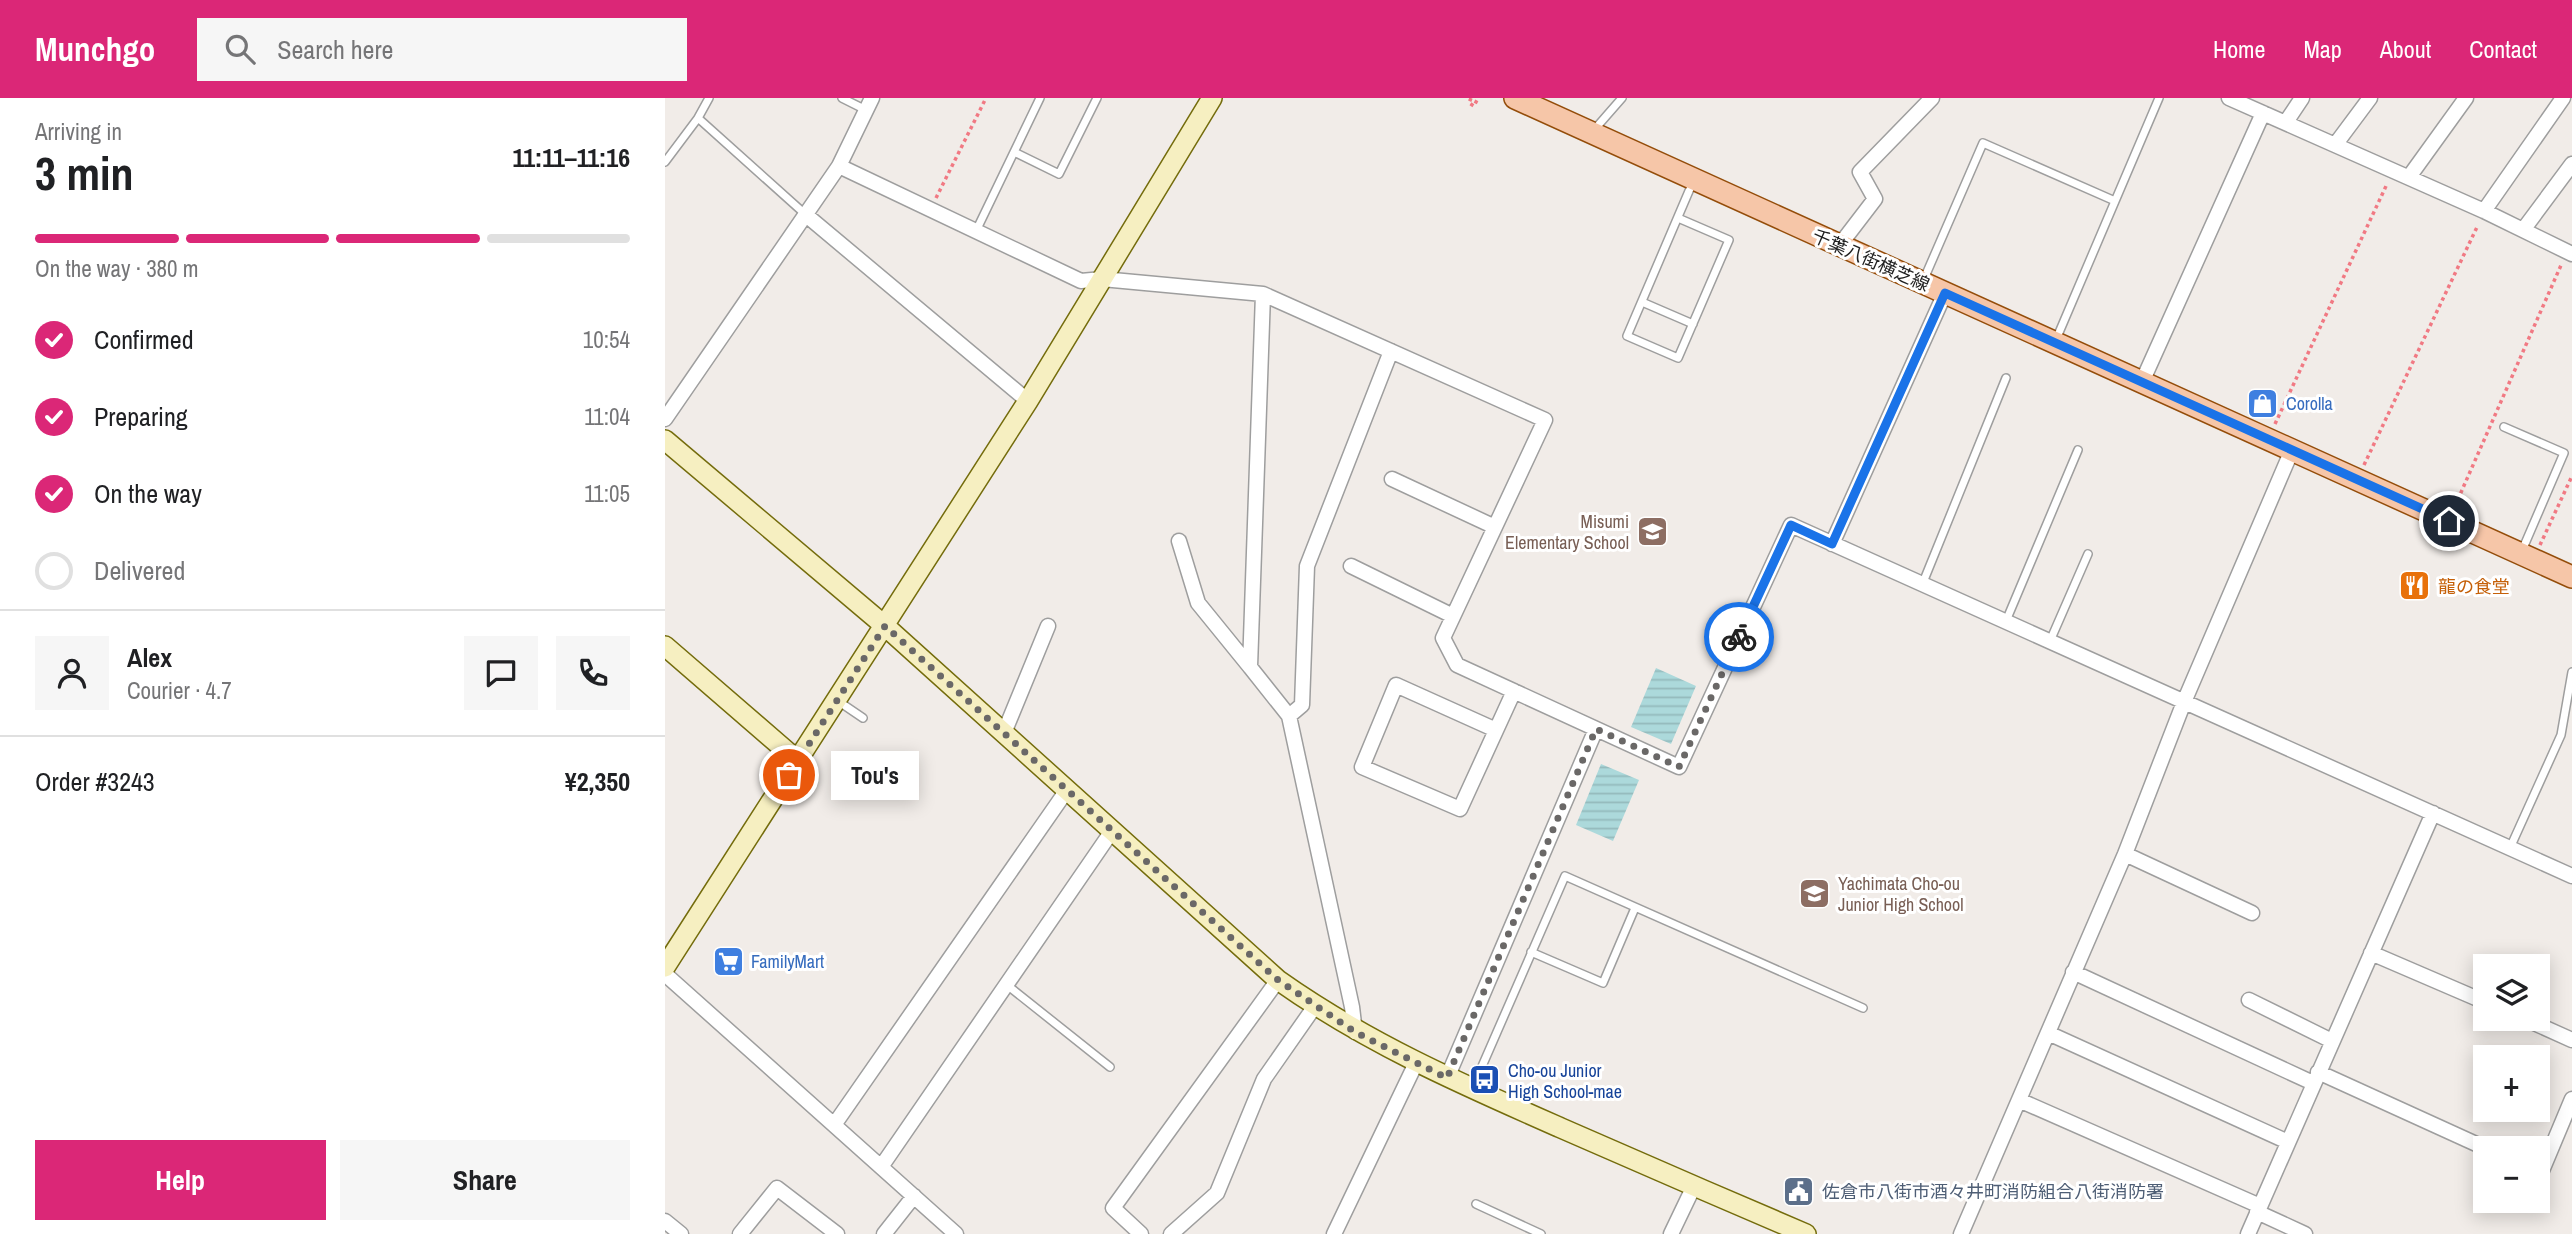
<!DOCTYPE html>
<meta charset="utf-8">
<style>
:root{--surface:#fff;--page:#f6f6f6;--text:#202124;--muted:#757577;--line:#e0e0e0;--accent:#db2777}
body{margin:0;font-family:"Archivo Narrow","Noto Sans JP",sans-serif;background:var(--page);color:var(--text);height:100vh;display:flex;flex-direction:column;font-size:26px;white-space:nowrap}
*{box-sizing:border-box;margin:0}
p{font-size:23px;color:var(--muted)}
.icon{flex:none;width:38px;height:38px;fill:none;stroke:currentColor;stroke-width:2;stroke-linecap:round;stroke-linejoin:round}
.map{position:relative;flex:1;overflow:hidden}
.drawer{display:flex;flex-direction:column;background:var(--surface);width:665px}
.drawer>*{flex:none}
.buttons{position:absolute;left:1808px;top:856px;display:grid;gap:14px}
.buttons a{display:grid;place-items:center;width:77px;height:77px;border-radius:0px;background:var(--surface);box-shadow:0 4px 18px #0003;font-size:35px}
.pin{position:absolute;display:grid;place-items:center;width:60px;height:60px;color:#fff;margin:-30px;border:4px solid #fff;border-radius:50%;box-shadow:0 2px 7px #0007}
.courier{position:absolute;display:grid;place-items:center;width:70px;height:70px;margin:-35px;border:5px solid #1a73e8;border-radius:50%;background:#fff;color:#222;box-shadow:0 2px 9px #0007}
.bubble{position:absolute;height:49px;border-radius:0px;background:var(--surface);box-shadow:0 4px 18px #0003;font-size:23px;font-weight:700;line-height:49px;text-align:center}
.head em{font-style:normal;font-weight:700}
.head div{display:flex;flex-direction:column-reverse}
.head{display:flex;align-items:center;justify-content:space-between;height:119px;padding:0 35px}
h1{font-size:46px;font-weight:700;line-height:52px}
.bar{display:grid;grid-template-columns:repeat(4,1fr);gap:10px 7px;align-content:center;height:84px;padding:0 35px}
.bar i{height:9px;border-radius:5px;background:var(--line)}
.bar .active{background:var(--accent)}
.bar p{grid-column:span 4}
.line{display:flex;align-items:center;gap:18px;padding:0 35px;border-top:2px solid var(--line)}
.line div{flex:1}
.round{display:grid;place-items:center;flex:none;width:74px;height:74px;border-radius:0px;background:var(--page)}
ol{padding:0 35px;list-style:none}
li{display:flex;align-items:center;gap:21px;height:77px}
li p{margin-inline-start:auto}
li .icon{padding:7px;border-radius:50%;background:var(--accent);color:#fff;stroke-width:4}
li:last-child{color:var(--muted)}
li i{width:38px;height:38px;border:4px solid var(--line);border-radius:50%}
.button{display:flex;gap:14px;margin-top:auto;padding:14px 35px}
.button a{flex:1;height:80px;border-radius:0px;background:var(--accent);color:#fff;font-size:28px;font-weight:700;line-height:80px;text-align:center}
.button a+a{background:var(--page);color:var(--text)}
header{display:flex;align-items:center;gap:42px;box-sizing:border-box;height:98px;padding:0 35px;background:var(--accent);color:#fff}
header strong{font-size:33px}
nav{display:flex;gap:38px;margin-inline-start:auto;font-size:24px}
.search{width:490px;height:63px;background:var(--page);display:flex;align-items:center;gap:18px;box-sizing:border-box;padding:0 24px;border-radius:0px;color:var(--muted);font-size:26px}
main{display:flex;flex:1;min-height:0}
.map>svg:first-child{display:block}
.water{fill:url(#water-rules)}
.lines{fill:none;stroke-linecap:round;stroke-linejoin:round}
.lane-casing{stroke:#9e9e9e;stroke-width:10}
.street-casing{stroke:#9e9e9e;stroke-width:17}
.secondary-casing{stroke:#746c0c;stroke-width:22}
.primary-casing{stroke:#944d0a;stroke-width:24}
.path{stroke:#f17983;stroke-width:3.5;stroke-dasharray:3.5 3.5;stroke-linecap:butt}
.lane{stroke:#fff;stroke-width:7}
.street{stroke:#fff;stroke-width:14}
.secondary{stroke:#f6efc1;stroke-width:19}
.primary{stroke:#f6c6a8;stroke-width:21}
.done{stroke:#6a6867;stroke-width:7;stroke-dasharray:0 12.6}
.route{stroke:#1a73e8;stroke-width:9}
.labels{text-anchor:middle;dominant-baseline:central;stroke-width:6;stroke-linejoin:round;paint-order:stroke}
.street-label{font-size:18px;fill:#212121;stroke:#fff}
.shop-label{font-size:18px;fill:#366cbe;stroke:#fff;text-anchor:start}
.education-label{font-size:18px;fill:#785e54;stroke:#fff;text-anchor:end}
.food-label{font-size:18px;fill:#c56008;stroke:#fff;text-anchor:start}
.transit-label{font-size:18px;fill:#164399;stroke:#fff;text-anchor:start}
.service-label{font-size:18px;fill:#4e5e75;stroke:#fff;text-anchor:start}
</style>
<header>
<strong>Munchgo</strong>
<div class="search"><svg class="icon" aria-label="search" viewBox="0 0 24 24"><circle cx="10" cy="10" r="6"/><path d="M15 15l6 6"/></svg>Search here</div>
<nav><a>Home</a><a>Map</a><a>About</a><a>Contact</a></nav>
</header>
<main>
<section class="drawer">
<div class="head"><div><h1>3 min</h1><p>Arriving in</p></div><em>11:11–11:16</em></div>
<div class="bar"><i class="active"></i><i class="active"></i><i class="active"></i><i></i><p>On the way · 380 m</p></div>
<ol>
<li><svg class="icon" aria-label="check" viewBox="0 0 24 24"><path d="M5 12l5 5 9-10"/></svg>Confirmed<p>10:54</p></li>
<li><svg class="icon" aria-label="check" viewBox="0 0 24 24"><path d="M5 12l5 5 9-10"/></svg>Preparing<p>11:04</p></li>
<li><svg class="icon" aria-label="check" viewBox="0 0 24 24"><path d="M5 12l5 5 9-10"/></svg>On the way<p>11:05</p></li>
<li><i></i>Delivered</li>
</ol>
<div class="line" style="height:126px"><a class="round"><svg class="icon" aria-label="person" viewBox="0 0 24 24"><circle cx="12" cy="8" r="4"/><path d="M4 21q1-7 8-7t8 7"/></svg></a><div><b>Alex</b><p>Courier · 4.7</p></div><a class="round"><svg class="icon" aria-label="chat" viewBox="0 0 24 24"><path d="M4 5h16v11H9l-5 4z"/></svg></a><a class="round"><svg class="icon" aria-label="phone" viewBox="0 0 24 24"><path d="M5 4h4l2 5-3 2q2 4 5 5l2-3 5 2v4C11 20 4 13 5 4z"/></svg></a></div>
<div class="line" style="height:91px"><div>Order #3243</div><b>¥2,350</b></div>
<div class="button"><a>Help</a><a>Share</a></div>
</section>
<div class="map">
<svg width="1907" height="1136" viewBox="0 0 1907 1136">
<defs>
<pattern id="water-rules" width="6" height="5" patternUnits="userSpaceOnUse" patternTransform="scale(1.75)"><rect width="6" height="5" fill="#acd9db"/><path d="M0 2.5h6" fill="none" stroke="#94babc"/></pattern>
</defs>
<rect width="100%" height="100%" fill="#f1ece8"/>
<path class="water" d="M991 570 1031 588 1006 646 966 629Z
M936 666 974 682 948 743 911 727Z"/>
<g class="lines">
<defs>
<path id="lane" d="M44 0 33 20 140 116
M177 0 201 12
M929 32 957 0
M349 54 394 76 432 0
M0 64 33 20
M1013 120 1064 142 1013 260 962 238 1024 93 1029 83
M311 133 375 0
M1259 181 1318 45 1450 103
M977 204 1028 226
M1390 244 1494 0
M1839 329 1899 355 1856 455
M1257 487 1341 280
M1341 523 1413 352
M1385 543 1423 456
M173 603 198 620
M1845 750 1896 637 1907 574
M866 854 938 885 970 810
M342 887 445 969
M808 989 900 778 1198 910
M811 1106 876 1136"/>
<path id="street" d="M1564 0 1819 113 1907 156
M1621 24 1637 0
M1670 47 1705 0
M174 68 416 183 437 181 598 196 880 322 778 540 792 567 1014 669 1126 427 1907 778
M1744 79 1801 0
M1819 113 1898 0
M141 117 363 303
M1858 132 1907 66
M1174 148 1210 101 1195 74 1267 0
M598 196 585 569 624 618 687 909 690 934
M1477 284 1598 15
M0 321 174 68 207 0
M727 381 830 429
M514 443 533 505 585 569
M1167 446 1280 195
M686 468 788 518
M624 618 637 607 642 468 726 253
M831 632 731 587 697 669 795 711 849 593
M339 635 383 528
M1460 756 1587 815
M1706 855 1820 904
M1408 874 1648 985
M0 876 291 1136
M1584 902 1667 943
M1858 920 1907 942
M1383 935 1623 1044
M1653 974 1820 1050
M782 980 931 631
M1354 1002 1595 1108
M169 1027 402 692
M216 1069 447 733
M1872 1074 1876 1075 1907 1001
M1592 1114 1640 1136
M0 1123 16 1136
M75 1136 112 1090 172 1136
M219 1136 249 1098
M476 1136 448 1110 613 882
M506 1136 552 1095 599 981 650 908
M669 1136 751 965
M1006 1136 1029 1088
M1296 1136 1460 756 1519 604 1627 352
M1583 1136 1768 715"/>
<path id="secondary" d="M0 342 220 528 613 882C702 945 796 986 896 1030 978 1066 1059 1101 1141 1136
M0 548 133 663
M0 869 363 303 547 0"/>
<path id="primary" d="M850 0 1907 479"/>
</defs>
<use href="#lane" class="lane-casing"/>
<use href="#street" class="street-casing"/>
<use href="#secondary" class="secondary-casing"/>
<use href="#primary" class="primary-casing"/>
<path class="path" d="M806 0 804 5 809 8 813 0
M271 100 321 0
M1610 326 1722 86
M1699 367 1813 127
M1790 408 1897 165
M1875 447 1907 378"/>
<use href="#lane" class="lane"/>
<use href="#street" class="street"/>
<use href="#secondary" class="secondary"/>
<use href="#primary" class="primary"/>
</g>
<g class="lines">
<path class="done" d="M124 677 220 528 613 882 690 934 782 980 931 631 1014 669 1074 539"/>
<path class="route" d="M1074 539 1126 427 1167 446 1280 195 1784 423"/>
</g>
<defs>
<symbol id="shop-square" viewBox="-11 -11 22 22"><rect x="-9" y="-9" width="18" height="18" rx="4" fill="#3f7fe0" stroke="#fff"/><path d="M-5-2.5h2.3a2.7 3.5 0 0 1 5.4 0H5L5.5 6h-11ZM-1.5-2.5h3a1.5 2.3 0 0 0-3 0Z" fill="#fff"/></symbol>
<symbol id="school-square" viewBox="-11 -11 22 22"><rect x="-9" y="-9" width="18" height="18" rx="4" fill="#8d6e63" stroke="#fff"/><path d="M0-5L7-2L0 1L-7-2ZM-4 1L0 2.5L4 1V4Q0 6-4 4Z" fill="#fff"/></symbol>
<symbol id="restaurant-square" viewBox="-11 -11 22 22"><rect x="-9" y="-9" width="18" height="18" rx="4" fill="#e8710a" stroke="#fff"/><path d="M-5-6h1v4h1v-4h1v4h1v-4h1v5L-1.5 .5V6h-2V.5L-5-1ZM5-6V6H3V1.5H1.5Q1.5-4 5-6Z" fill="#fff"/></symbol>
<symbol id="supermarket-square" viewBox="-11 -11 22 22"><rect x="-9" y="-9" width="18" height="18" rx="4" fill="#3f7fe0" stroke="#fff"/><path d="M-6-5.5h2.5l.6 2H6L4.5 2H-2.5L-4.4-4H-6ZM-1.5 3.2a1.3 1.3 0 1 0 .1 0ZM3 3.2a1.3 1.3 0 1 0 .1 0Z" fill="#fff"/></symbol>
<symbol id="bus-square" viewBox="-11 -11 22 22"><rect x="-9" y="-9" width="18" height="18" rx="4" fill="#1a4fb4" stroke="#fff"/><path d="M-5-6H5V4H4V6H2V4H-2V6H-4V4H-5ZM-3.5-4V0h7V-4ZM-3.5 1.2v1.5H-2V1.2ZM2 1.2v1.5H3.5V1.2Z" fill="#fff"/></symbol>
<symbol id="civic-square" viewBox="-11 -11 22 22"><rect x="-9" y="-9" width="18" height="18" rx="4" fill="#5c6f8a" stroke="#fff"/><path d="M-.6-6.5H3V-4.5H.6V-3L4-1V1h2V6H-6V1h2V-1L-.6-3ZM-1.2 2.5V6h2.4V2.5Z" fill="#fff"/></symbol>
</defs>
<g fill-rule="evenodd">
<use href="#shop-square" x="1580" y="288" width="35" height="35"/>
<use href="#school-square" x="970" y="416" width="35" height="35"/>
<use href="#restaurant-square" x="1732" y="470" width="35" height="35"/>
<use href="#school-square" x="1132" y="778" width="35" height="35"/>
<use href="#supermarket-square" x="46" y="846" width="35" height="35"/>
<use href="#bus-square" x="802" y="964" width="35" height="35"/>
<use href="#civic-square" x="1116" y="1076" width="35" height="35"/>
</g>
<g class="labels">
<g class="street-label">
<text transform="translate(1206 162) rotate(24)">千葉八街横芝線</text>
</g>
<g class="shop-label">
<text x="1621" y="305">Corolla</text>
<text x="86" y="863">FamilyMart</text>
</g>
<g class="education-label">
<text x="964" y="423">Misumi<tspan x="964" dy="21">Elementary School</tspan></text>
<text x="1173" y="785" text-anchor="start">Yachimata Cho-ou<tspan x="1173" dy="21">Junior High School</tspan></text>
</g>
<g class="food-label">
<text x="1773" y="488">龍の食堂</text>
</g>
<g class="transit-label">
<text x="843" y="972">Cho-ou Junior<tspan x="843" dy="21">High School-mae</tspan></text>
</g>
<g class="service-label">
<text x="1157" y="1093">佐倉市八街市酒々井町消防組合八街消防署</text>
</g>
</g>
</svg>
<div class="buttons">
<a><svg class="icon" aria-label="layers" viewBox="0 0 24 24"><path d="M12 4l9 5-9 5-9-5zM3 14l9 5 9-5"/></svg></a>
<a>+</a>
<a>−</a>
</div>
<div class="pin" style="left:124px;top:677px;background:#ea580c"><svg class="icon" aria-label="bag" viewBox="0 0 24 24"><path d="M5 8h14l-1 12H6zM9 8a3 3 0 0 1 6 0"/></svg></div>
<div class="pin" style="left:1784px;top:423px;background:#1f2937"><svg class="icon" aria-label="home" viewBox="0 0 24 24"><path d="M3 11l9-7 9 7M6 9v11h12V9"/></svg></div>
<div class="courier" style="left:1074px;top:539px"><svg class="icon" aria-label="bike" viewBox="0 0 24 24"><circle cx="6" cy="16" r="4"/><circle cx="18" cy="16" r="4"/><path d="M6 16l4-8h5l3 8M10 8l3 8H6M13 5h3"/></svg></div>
<div class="bubble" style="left:166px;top:653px;width:88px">Tou's</div>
</div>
</main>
